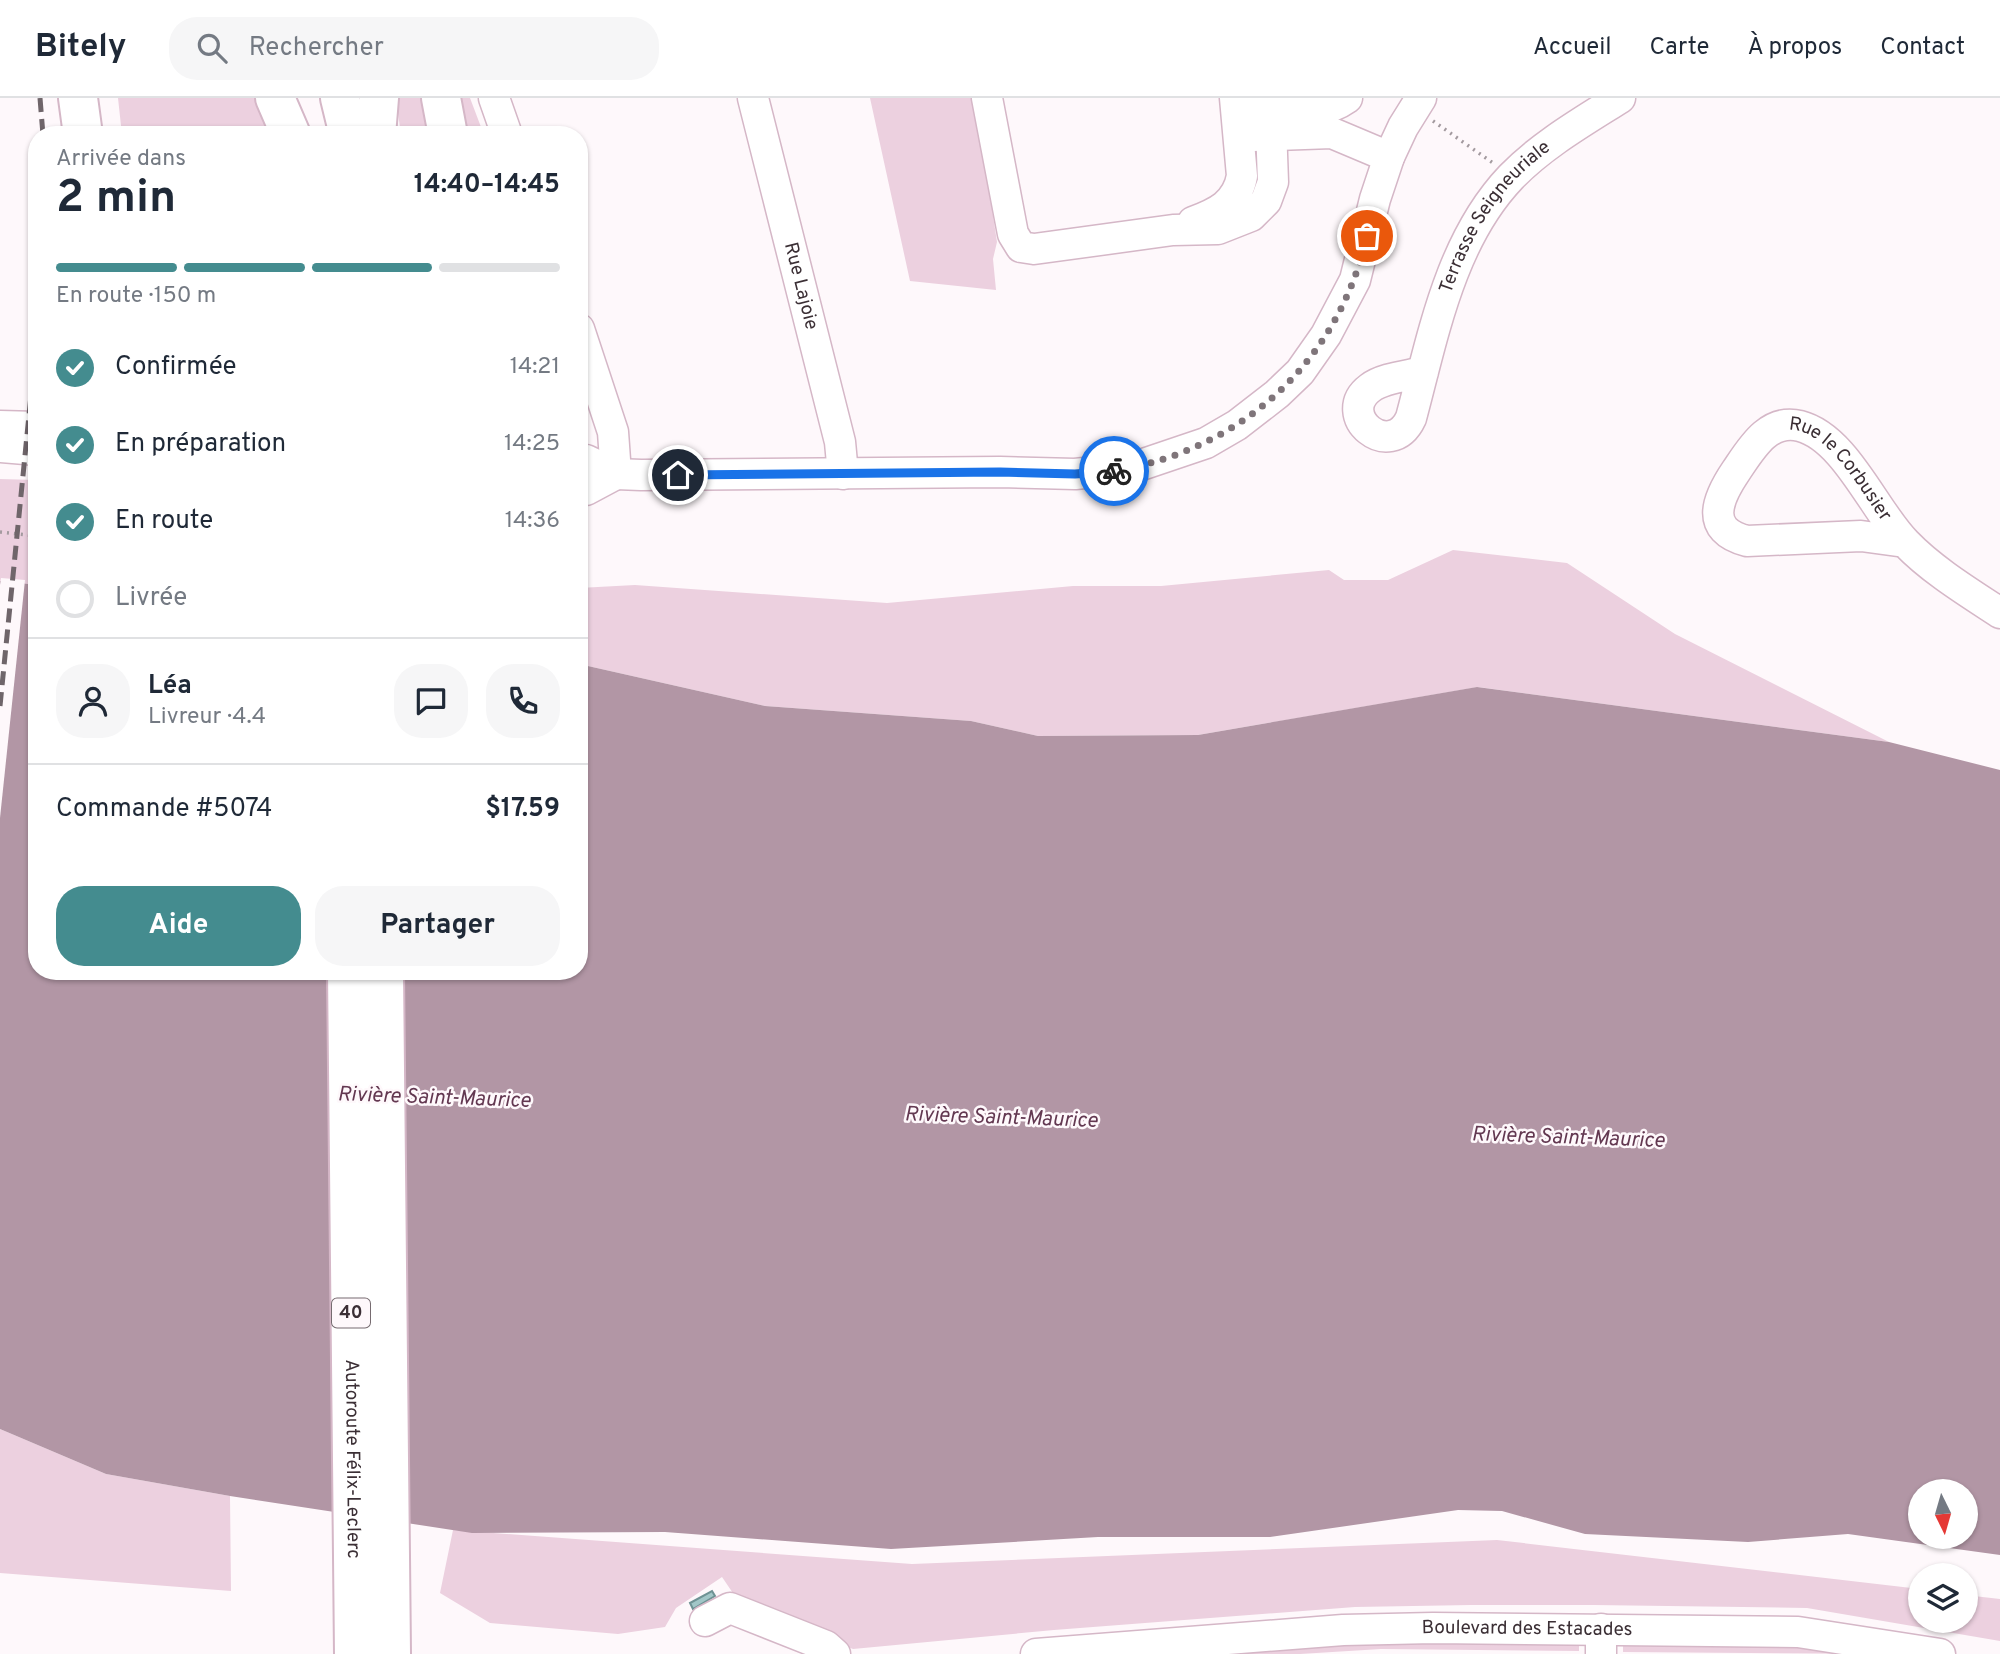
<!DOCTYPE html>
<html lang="fr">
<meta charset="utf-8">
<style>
:root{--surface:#fff;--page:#f6f6f7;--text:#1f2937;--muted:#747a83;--line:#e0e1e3;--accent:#448c8f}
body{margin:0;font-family:Overpass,sans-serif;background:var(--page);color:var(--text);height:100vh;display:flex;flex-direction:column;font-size:26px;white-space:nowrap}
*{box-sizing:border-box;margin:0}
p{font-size:23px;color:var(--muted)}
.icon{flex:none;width:38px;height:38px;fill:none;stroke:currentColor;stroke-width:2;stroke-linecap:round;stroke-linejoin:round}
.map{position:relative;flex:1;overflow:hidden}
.side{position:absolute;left:28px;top:28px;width:560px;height:854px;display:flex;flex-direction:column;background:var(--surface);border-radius:28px;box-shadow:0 2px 5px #0004}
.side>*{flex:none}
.needle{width:46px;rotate:175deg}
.buttons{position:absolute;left:1908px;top:1381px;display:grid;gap:14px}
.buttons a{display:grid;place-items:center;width:70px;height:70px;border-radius:50%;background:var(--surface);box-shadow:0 2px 5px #0004;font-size:35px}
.pin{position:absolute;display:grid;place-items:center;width:60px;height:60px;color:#fff;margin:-30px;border:4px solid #fff;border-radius:50%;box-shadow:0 2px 7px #0007}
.courier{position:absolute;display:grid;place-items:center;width:70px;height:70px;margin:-35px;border:5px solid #1a73e8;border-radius:50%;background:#fff;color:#222;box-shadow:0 2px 9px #0007}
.headline em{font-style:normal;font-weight:700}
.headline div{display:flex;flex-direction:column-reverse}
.headline{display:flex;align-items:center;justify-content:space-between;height:119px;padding:0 28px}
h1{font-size:46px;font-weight:700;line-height:52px}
.bar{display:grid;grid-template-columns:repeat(4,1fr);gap:10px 7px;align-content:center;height:84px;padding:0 28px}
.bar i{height:9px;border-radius:5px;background:var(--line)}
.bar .on{background:var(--accent)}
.bar p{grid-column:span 4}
.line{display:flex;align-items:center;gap:18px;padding:0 28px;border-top:2px solid var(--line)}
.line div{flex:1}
.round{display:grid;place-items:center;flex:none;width:74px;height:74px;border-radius:28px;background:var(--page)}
ol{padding:0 28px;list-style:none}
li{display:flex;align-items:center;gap:21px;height:77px}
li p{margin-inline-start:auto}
li .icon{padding:7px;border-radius:50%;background:var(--accent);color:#fff;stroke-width:4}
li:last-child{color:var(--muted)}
li i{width:38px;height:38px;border:4px solid var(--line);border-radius:50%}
.button{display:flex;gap:14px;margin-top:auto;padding:14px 28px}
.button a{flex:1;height:80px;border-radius:28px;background:var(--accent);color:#fff;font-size:28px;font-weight:700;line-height:80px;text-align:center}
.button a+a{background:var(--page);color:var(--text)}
header{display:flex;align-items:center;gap:42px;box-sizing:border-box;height:98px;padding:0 35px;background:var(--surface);border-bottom:2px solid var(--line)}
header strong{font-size:33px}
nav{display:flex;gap:38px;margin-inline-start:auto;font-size:24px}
.search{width:490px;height:63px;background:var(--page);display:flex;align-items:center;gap:18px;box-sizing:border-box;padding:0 24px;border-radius:28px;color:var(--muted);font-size:26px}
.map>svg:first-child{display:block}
.green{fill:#ecd0df}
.water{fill:#b296a5;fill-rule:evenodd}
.pier{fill:#fef8fb}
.building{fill:#a1c6c7;stroke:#6e9294;stroke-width:2}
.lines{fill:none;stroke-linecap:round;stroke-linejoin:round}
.minor-casing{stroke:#d5b7c7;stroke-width:33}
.highway-casing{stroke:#d5b7c7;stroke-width:42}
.path{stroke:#a39a9f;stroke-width:3.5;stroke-dasharray:2 5;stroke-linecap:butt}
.minor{stroke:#fff;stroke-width:30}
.highway{stroke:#fff;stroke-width:38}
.rail{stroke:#6f656a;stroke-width:5;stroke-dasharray:14 7;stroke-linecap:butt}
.done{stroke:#7f757a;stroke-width:7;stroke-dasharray:0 12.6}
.route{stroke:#1a73e8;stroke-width:9}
.labels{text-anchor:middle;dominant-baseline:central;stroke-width:5;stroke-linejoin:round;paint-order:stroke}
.shield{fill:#fef8fb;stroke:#766b70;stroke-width:2}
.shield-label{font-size:18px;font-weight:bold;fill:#3b2f35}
.street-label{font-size:19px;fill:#3b2f35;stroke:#fef8fb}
.water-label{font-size:21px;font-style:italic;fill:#633851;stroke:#fef8fb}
</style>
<header>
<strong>Bitely</strong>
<div class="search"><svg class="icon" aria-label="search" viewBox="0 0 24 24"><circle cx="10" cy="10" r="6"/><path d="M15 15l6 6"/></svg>Rechercher</div>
<nav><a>Accueil</a><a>Carte</a><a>À propos</a><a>Contact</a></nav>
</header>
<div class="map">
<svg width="2000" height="1556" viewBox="0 0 2000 1556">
<rect width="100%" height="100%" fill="#fef8fb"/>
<path class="green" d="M118 0H260L275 37H122Z
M396 0H431L437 37H401Z
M456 0H470L484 37H462Z
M870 0H975L997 144 993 161 996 192 910 183Z
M0 381 37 382V489L0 487Z
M1453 452 1567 465 1675 536 1889 644 1478 589 1198 637 1038 638 971 623 765 608 579 566V490L635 487 887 505 1073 488H1161L1329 472 1344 482H1388Z
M0 1331 106 1376 230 1398 231 1493 0 1475Z
M453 1432 912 1466 1497 1442 1920 1491V1522H1965V1497L2000 1501V1543L1807 1510 1593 1507H1471L1355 1509 1054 1532 853 1551 741 1507 722 1479 676 1510 665 1529 618 1536 490 1525 440 1495Z
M1356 1540 1579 1541V1553L1381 1551 1300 1556H1137Z
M1623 1541 1735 1542 1889 1556 1623 1554Z"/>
<path class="water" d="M0 483 37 487V873H579V566L765 608 971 623 1038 638 1198 637 1477 589 1889 644 2000 672V1457L1848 1436 1748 1444 1585 1436 1502 1413 1458 1412 1270 1439H1098L891 1451 665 1434 472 1435 230 1398 106 1376 0 1331ZM1920 1393H1965V1438H1920Z"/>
<path class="pier" d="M1 480 25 482 0 720V487Z"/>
<path class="building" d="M712 1493 715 1498 693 1511 690 1505Z"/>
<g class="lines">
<defs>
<g id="minor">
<path d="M494 0 507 37"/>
<path id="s1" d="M753 0 840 344 843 376"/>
<path d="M987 0 1013 136 1021 149 1034 151 1173 132 1218 131 1251 118 1266 103 1273 84 1270 0"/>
<path d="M1251 15C1283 14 1319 20 1347 0"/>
<path d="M1253 38 1332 35 1389 59"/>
<path d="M1193 124C1217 115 1237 106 1242 78L1235 0"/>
<path d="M579 231 613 334 616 376"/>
<path id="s2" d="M1423 274C1407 278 1383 280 1370 290 1334 317 1390 365 1411 320 1433 238 1450 143 1511 79 1542 47 1582 24 1620 0"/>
<path d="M0 328 37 329"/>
<path d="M0 349 37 352"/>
<path d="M579 362H586L616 376 641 377 1000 374 1075 376 1132 370 1206 345 1237 327 1277 296 1300 274 1326 237 1355 182 1375 101 1389 59 1403 29 1421 0"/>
<path d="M579 392H586L616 376"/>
<path id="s3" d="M1905 444 1861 438 1747 443C1704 432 1717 401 1736 373 1751 351 1768 320 1800 328 1846 340 1874 413 1906 445 1932 472 1968 494 2000 515"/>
<path d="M705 1523 730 1510 826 1548 835 1556"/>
<path id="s4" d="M1036 1556 1343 1532 1433 1530 1798 1534 1940 1556"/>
<path d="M1601 1556V1531"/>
</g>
<g id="highway">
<path d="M78 0 83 37"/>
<path d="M275 0 291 37"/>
<path d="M340 0 349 37"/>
<path d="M441 0 448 37"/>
<path d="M376 37 379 0"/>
<path id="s5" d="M347 873 354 1556"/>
<path d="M384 873 391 1556"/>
</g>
</defs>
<use href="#minor" class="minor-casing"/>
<use href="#highway" class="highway-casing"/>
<path class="path" d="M1433 23 1493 65
M0 434 37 438"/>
<use href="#minor" class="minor"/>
<use href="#highway" class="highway"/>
<path class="rail" d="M40 0 43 37
M0 608 37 237"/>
</g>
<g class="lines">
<path class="done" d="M1114 373C1242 352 1338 264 1367 138"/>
<path class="route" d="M678 377 1000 374 1075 376 1114 373"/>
</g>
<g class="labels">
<rect class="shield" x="332" y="1200.5" width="38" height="29" rx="5"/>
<g class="shield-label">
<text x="351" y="1215">40</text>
</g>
<g class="street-label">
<text stroke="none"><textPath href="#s2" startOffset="378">Terrasse Seigneuriale</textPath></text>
<text stroke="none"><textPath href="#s1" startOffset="194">Rue Lajoie</textPath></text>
<text stroke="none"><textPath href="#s3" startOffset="392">Rue le Corbusier</textPath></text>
<text stroke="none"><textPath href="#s5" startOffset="488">Autoroute Félix-Leclerc</textPath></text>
<text stroke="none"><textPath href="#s4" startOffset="492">Boulevard des Estacades</textPath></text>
</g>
<g class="water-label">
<text transform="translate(434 1000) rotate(2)">Rivière Saint-Maurice</text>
<text transform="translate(1001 1020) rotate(2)">Rivière Saint-Maurice</text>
<text transform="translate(1568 1040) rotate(2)">Rivière Saint-Maurice</text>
</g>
</g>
</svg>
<div class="buttons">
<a><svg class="needle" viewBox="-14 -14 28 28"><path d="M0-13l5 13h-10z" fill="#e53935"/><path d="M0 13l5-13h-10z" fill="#747a83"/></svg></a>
<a><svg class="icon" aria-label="layers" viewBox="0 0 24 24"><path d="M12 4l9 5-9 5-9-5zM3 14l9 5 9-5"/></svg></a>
</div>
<div class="pin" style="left:1367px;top:138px;background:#ea580c"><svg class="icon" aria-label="bag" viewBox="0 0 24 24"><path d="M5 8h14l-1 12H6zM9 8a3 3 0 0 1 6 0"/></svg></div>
<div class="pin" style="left:678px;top:377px;background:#1f2937"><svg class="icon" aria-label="home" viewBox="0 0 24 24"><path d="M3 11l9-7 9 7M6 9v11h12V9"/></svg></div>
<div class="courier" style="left:1114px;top:373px"><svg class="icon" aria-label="bike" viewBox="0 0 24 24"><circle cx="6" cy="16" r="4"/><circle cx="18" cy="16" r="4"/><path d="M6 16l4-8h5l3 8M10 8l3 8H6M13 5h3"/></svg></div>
<section class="side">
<div class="headline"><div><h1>2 min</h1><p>Arrivée dans</p></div><em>14:40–14:45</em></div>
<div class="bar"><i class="on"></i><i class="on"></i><i class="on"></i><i></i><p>En route · 150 m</p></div>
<ol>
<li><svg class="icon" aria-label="check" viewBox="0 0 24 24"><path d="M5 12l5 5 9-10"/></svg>Confirmée<p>14:21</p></li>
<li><svg class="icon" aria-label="check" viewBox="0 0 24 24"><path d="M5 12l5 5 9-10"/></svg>En préparation<p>14:25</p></li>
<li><svg class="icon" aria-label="check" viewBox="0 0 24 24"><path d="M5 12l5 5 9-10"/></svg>En route<p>14:36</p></li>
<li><i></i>Livrée</li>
</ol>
<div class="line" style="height:126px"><a class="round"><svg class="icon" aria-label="person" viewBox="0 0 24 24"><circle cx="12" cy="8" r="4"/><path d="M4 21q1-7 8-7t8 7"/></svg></a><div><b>Léa</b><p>Livreur · 4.4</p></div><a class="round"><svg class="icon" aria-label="chat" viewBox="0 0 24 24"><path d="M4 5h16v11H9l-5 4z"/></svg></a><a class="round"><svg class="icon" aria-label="phone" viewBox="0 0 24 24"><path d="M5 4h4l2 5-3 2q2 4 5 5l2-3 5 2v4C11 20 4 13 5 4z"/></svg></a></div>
<div class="line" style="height:91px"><div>Commande #5074</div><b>$17.59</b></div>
<div class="button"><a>Aide</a><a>Partager</a></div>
</section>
</div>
